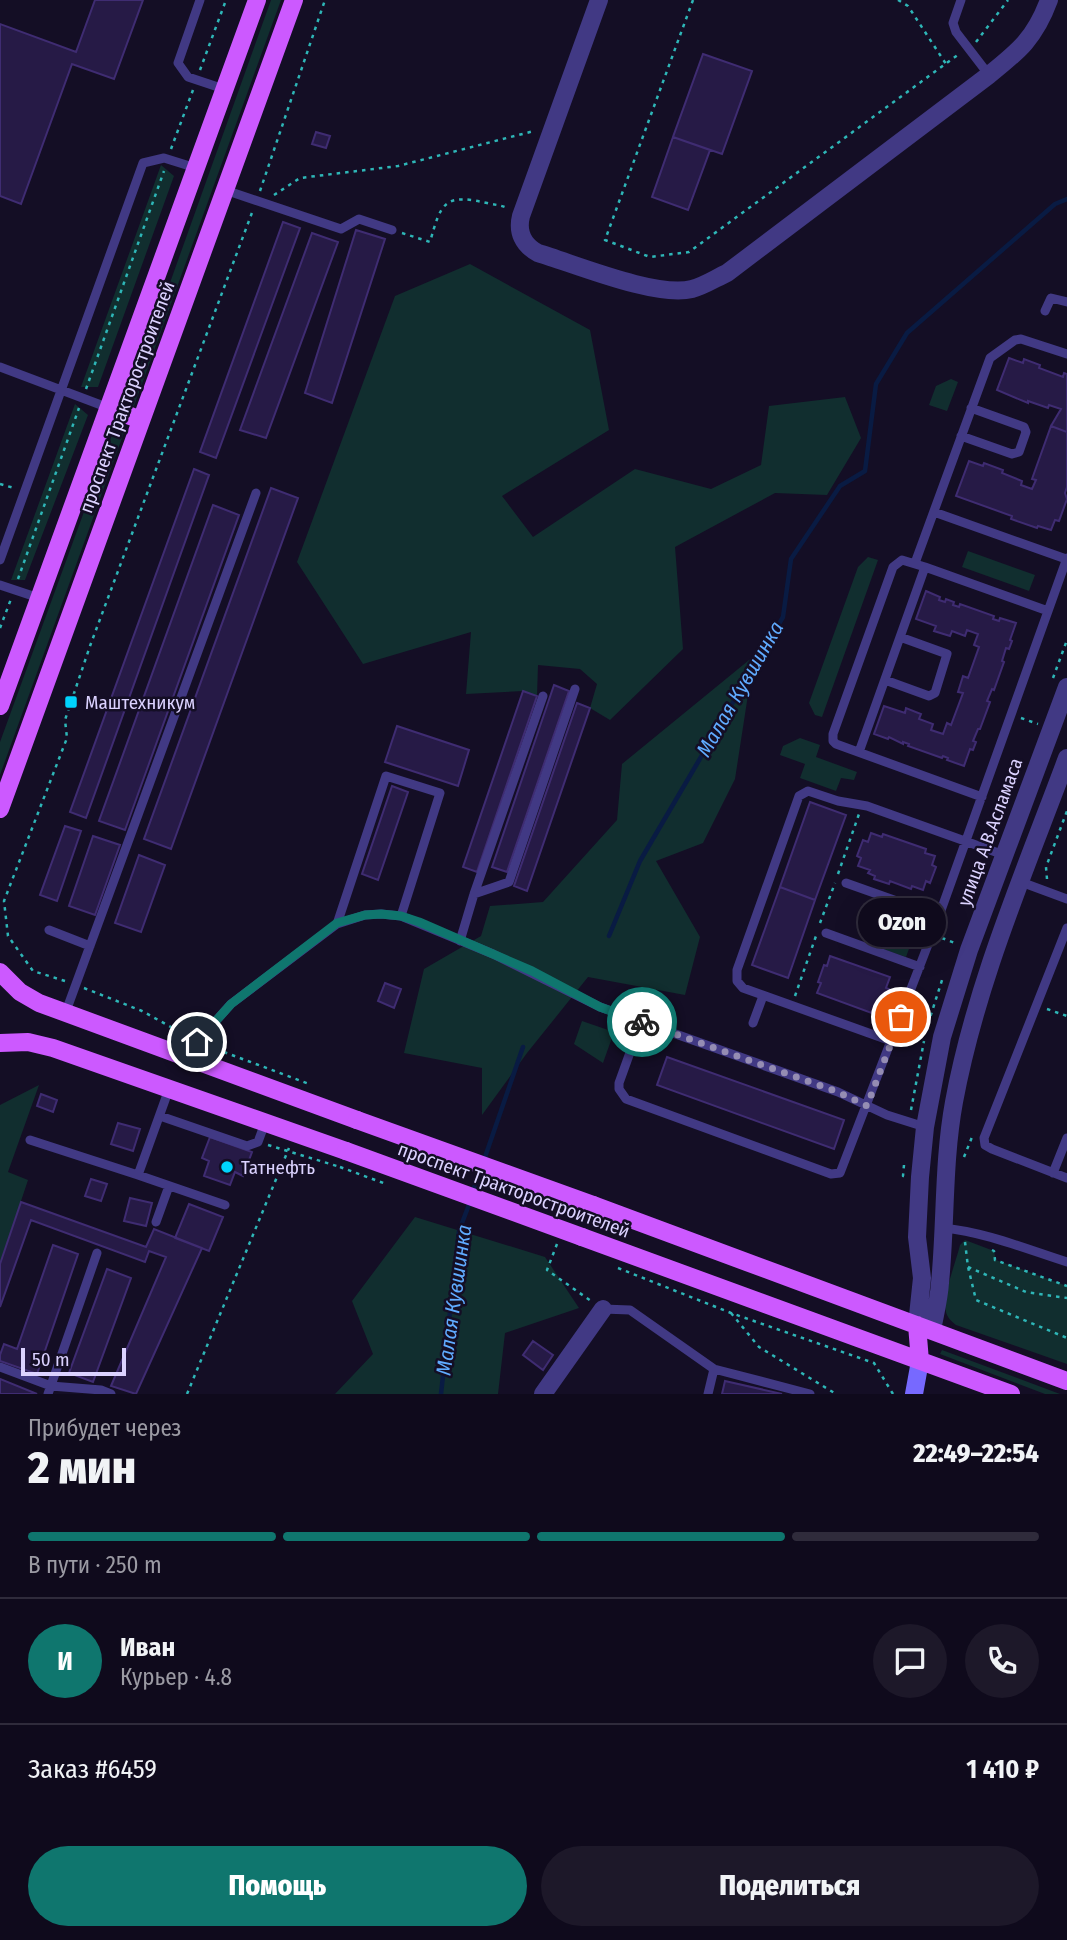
<!DOCTYPE html>
<html lang="ru">
<meta charset="utf-8">
<style>
:root{--surface:#0f0a1c;--page:#1d1829;--text:#f1f3f6;--muted:#9b9aa3;--line:#2f2b3b;--accent:#0f766e}
body{margin:0;font-family:"Fira Sans Condensed",sans-serif;background:var(--page);color:var(--text);height:100vh;display:flex;flex-direction:column;font-size:26px;white-space:nowrap}
*{box-sizing:border-box;margin:0}
p{font-size:23px;color:var(--muted)}
.icon{flex:none;width:38px;height:38px;fill:none;stroke:currentColor;stroke-width:2;stroke-linecap:round;stroke-linejoin:round}
.map{position:relative;height:1394px;overflow:hidden}
.side{display:flex;flex-direction:column;background:var(--surface);flex:1}
.side>*{flex:none}
.scale{position:absolute;left:21px;bottom:18px;width:105px;box-sizing:border-box;padding-left:7px;border:4px solid #dbd2ff;border-top:0;font-size:19px;line-height:24px;white-space:nowrap;color:#dbd2ff;-webkit-text-stroke:5px #140e25;paint-order:stroke}
.pin{position:absolute;display:grid;place-items:center;width:60px;height:60px;color:#fff;margin:-30px;border:4px solid #fff;border-radius:50%;box-shadow:0 2px 7px #0007}
.courier{position:absolute;display:grid;place-items:center;width:70px;height:70px;margin:-35px;border:5px solid #0f766e;border-radius:50%;background:#fff;color:#222;box-shadow:0 2px 9px #0007}
.bubble{position:absolute;height:49px;border-radius:24px;background:var(--surface);box-shadow:0 7px 28px #0002,0 0 0 2px var(--line);font-size:23px;font-weight:800;line-height:49px;text-align:center}
.overview em{font-style:normal;font-weight:800}
.overview div{display:flex;flex-direction:column-reverse}
.overview{display:flex;align-items:center;justify-content:space-between;height:119px;padding:0 28px}
h1{font-size:46px;font-weight:800;line-height:52px}
.bar{display:grid;grid-template-columns:repeat(4,1fr);gap:10px 7px;align-content:center;height:84px;padding:0 28px}
.bar i{height:9px;border-radius:5px;background:var(--line)}
.bar .current{background:var(--accent)}
.bar p{grid-column:span 4}
.line{display:flex;align-items:center;gap:18px;padding:0 28px;border-top:2px solid var(--line)}
.line div{flex:1}
.round{display:grid;place-items:center;flex:none;width:74px;height:74px;border-radius:37px;background:var(--page)}
.primary-button{display:flex;gap:14px;margin-top:auto;padding:14px 28px}
.primary-button a{flex:1;height:80px;border-radius:42px;background:var(--accent);color:#fff;font-size:28px;font-weight:800;line-height:80px;text-align:center}
.primary-button a+a{background:var(--page);color:var(--text)}
.map>svg:first-child{display:block}
.green{fill:#112e2f}
.lines{fill:none;stroke-linecap:round;stroke-linejoin:round}
.stream{stroke:#091b43;stroke-width:4.5}
.building{fill:#261a46;stroke:#3f2c72;stroke-width:2}
.path{stroke:#2eb6b7;stroke-width:2.5;stroke-dasharray:3.5 5;stroke-linecap:butt}
.service{stroke:#413984;stroke-width:9}
.minor{stroke:#413984;stroke-width:18}
.tertiary{stroke:#413984;stroke-width:18}
.secondary{stroke:#7769ff;stroke-width:18}
.primary{stroke:#cc59ff;stroke-width:18}
.path-bridge{stroke:#2eb6b7;stroke-width:2.5;stroke-dasharray:3.5 5;stroke-linecap:butt}
.primary-bridge{stroke:#cc59ff;stroke-width:18}
.done{stroke:#958db3;stroke-width:7;stroke-dasharray:0 12.6}
.route{stroke:#0f766e;stroke-width:9}
.poi-dot{fill:#00d3fd;stroke:#140e25;stroke-width:2.5}
.labels{text-anchor:middle;dominant-baseline:central;stroke-width:5;stroke-linejoin:round;paint-order:stroke}
.street-label{font-size:19px;fill:#dbd2ff;stroke:#140e25}
.poi-label{font-size:19px;fill:#dbd2ff;stroke:#140e25;text-anchor:start}
.water-label{font-size:21px;font-style:italic;fill:#60abff;stroke:#140e25}
</style>
<div class="map">
<svg width="1067" height="1394" viewBox="0 0 1067 1394">
<rect width="100%" height="100%" fill="#140e25"/>
<path class="green" d="M271 0H281L134 406H128L127 403Z
M161 165 174 176 98 387H81Z
M470 264 590 330 609 430 502 496 533 537 635 469 711 489 761 465 769 406 845 397 861 438 827 495 775 493 675 547 683 649 610 720 590 708 597 684 580 669 538 665 537 696 523 691 466 694 471 632 363 664 297 562 395 296Z
M951 379 958 382 947 411 929 405 936 386Z
M75 404 88 415 25 580H11Z
M116 424 126 427 0 775V742Z
M968 551 1035 575 1029 591 962 567Z
M868 557 878 560 822 717 815 715 809 703 858 567Z
M754 656 735 779 703 843 656 861 700 937 685 995 588 977 527 1053 482 1115V1068L404 1053 424 969 481 936 490 906 543 902 617 820 622 764Z
M800 738 820 745 816 757 857 772 854 780 841 778 836 791 800 778 805 764 780 755 783 746Z
M888 908 920 919 906 957 874 946Z
M582 1021 614 1032 603 1063 574 1044Z
M39 1085 8 1172 28 1180 0 1264V1105Z
M415 1217 545 1257 579 1308 505 1333 498 1394H335L373 1354 352 1301Z
M965 1240 994 1251 996 1260 1067 1286V1364L956 1325C951 1321 947 1317 946 1312 942 1296 956 1262 960 1245Z
M942 1350 1060 1394H1045L940 1354Z"/>
<g class="lines">
<path class="stream" d="M609 936 640 861 783 617 791 559 840 486 865 471 876 384 907 333 1055 204 1067 199
M484 1160 523 1047
M472 1193 481 1169
M441 1394 459 1231 470 1202"/>
</g>
<path class="building" d="M95 0H143L114 79 72 64 21 204 0 196V24L76 52Z
M703 54 752 71 722 154 673 137Z
M316 132 330 136 326 148 312 144Z
M673 137 710 150 688 210 652 197Z
M283 222 300 228 216 458 200 452Z
M356 230 385 239 332 403 305 393Z
M312 233 338 242 266 438 240 430Z
M1009 358 1023 363 1024 359 1040 365 1039 368 1063 377 1064 373 1067 374V432L1051 426 1061 409 1049 405 1048 408 1028 401V403L997 390Z
M1051 426 1067 432V487L1065 493 1067 499 1059 521 1055 520 1051 530 1038 526 1037 528 1011 519 1012 516 956 496 969 461 983 466 984 463 1003 470 1002 473 1022 481 1021 485 1032 489 1036 480 1032 479Z
M194 469 209 475 86 818 70 812Z
M271 488 298 498 171 849 144 839Z
M213 505 239 515 125 830 99 821Z
M926 591 940 597 939 600 945 602 946 599 954 602 953 605 959 607 960 604 994 616 993 619 999 621 1000 618 1016 623 1010 640 1012 641 1009 649 1006 648 1002 661 1004 662 994 690 992 689 987 701 990 702 980 729H978L973 741 976 742 973 750 970 749 964 766 947 760 948 758 943 756 942 758 908 746 909 744 903 742V744L889 737 888 739 874 734 884 706 905 713 906 708 921 714 919 719 933 724 931 730 943 734 947 723 951 725 963 693 958 692 963 676 968 678 979 647 974 645 978 634 967 630 965 636 952 631 950 636 934 631 936 626 916 619Z
M554 685 569 691 507 872 492 867Z
M523 691 537 696 477 872 463 867Z
M577 703 590 708 527 891 514 886Z
M397 726 469 750 458 786 385 762Z
M392 786 408 792 378 880 362 874Z
M810 802 846 815 815 900 780 887Z
M65 826 81 831 57 901 40 895Z
M871 833 882 837 883 834 926 849 925 853 935 856 932 865 936 867 930 883 926 881 923 890 912 886 911 889 890 881 889 884 874 879 875 876 868 873 870 870 858 866 861 858 857 856 863 840 868 842Z
M93 836 120 845 95 915 69 906Z
M139 855 165 865 141 932 115 923Z
M780 887 815 900 788 978 752 965Z
M830 956 890 977 886 988 889 989 883 1005 880 1004 877 1015 817 993 821 983 818 982 824 965 827 966Z
M385 983 401 989 394 1008 378 1001Z
M667 1057 844 1120 834 1149 657 1085Z
M41 1094 57 1100 53 1112 37 1106Z
M118 1123 140 1129 133 1151 111 1144Z
M210 1137 252 1152 243 1176 235 1172 230 1185 204 1176 209 1161 202 1158Z
M91 1179 107 1184 101 1201 85 1196Z
M130 1198 152 1203 146 1226 124 1221Z
M21 1202 146 1247 154 1229 202 1248 136 1394 111 1386 166 1257 149 1251 145 1262 31 1220 0 1307V1264Z
M189 1204 223 1217 209 1251 175 1238Z
M53 1245 78 1254 37 1374 0 1361V1355L4 1344 17 1349Z
M107 1269 131 1278 93 1382 69 1373Z
M533 1341 553 1355 543 1370 523 1355Z
M0 1379 37 1394H0Z
M725 1381 782 1394H722Z"/>
<g class="lines">
<path class="path" d="M693 0 605 240 650 257 689 252 959 54
M898 0 908 6 946 64
M976 42 1008 0
M200 70 226 0
M171 149 193 90
M260 191 325 0
M274 195 300 178 398 166 534 131
M402 233 430 242C441 203 444 193 487 203 495 205 502 205 509 209
M86 389 164 171
M0 484 14 488
M18 579 79 408
M0 628 11 599
M1053 678 1067 640
M1021 718 1038 724
M838 874 859 814
M1047 879 1046 867 1067 811
M820 923 835 883
M942 938 955 943
M874 939 885 909
M65 981 33 971 8 936 4 901 67 738 65 720 90 646 253 210
M84 988 142 1011 189 1037
M795 996 816 936
M1047 1009 1067 1016
M928 1024 943 977
M208 1046 309 1084
M911 1110 924 1041
M268 1145 340 1167
M964 1157 972 1137
M904 1165 903 1176H906
M965 1242 968 1267 976 1300 1067 1338
M557 1244 547 1270 591 1301
M992 1250 994 1251 995 1260 1067 1286
M968 1267 1026 1292 1067 1298
M618 1268 731 1313 874 1363 893 1394
M731 1313 759 1347 836 1394
M187 1394 289 1148"/>
<path class="service" d="M200 0 178 63 188 77 224 89
M961 0 953 23 956 32 989 75
M225 190 341 229 359 219 392 230
M1045 311 1051 298 1067 302
M0 367 109 408
M961 436 1012 454 1019 452 1026 432 1024 427 971 408
M934 512 1066 559
M0 560 143 163 164 158 196 168
M915 563 990 358 1015 340 1021 339 1067 354
M925 567 902 560 893 567 833 734V741L836 744 982 797
M0 585 39 598
M885 680 929 696 935 693 947 654 900 637
M859 752 925 567 1048 611
M1021 882 1067 899
M846 883 939 916
M474 894 509 882 575 689
M337 924 386 776 440 793 401 916
M1067 928 984 1138 985 1145 992 1149 1067 1178
M49 930 90 946
M826 933 920 967
M460 941 474 894 543 696
M65 1014 256 493
M641 1022 619 1083V1089L626 1099 831 1174 840 1173 939 916 1067 558
M753 1023 763 996
M891 1041 743 988 737 981V970L799 796 808 791 838 801 867 806 1004 855
M188 1057 197 1042 231 1004 337 924 365 915 381 914 401 916 493 954 600 1007 838 1092 887 1115 925 1127
M160 1116 247 1146 258 1142 265 1123
M30 1140 138 1175 169 1089
M1053 1173 1067 1138
M138 1175 225 1205
M156 1222 169 1186
M943 1228C985 1232 1026 1249 1067 1262
M603 1309 630 1310 714 1369 708 1394
M0 1367 51 1386 101 1390 111 1394
M714 1369 810 1394
M48 1394 97 1253"/>
<path class="minor" d="M599 0 521 216C517 232 523 245 538 253 575 264 656 298 692 289 704 286 716 278 727 273L989 75C1019 51 1035 38 1049 0
M543 1394 603 1309"/>
<path class="tertiary" d="M917 1325 922 1278 917 1237 920 1177 925 1127 942 1037 969 950 1067 687
M932 1330C935 1314 939 1299 940 1283 946 1222 943 1162 954 1102 976 983 1025 871 1067 758"/>
<path class="secondary" d="M914 1394 920 1361"/>
<path class="primary" d="M109 408 141 420
M0 706 257 0
M0 809 294 0
M0 972 20 992 39 1003 357 1120
M0 1043 28 1042 53 1048 346 1151
M593 1205 1067 1381
M582 1237 1011 1394
M917 1325 920 1361"/>
<path class="path-bridge" d="M340 1167 386 1184"/>
<path class="primary-bridge" d="M357 1120 593 1205
M346 1151 582 1237"/>
</g>
<g class="lines">
<path class="done" d="M642 1022 838 1092 867 1106 901 1017"/>
<path class="route" d="M197 1042 231 1004 337 923 365 915 381 914 401 916 419 922 532 971 600 1007 642 1022"/>
</g>
<g class="poi-dot">
<rect x="64" y="695" width="14" height="14" rx="3.5"/>
<circle cx="227" cy="1167" r="7"/>
</g>
<g class="labels">
<g class="street-label">
<text transform="translate(127 397) rotate(-70)">проспект Тракторостроителей</text>
<text transform="translate(990 832) rotate(-70)">улица А.В.Асламаса</text>
<text transform="translate(514 1190) rotate(20)">проспект Тракторостроителей</text>
</g>
<g class="poi-label">
<text x="85" y="702">Маштехникум</text>
<text x="241" y="1167">Татнефть</text>
</g>
<g class="water-label">
<text transform="translate(740 689) rotate(-60)">Малая Кувшинка</text>
<text transform="translate(454 1300) rotate(-82)">Малая Кувшинка</text>
</g>
</g>
</svg>
<div class="scale">50 m</div>
<div class="pin" style="left:901px;top:1017px;background:#ea580c"><svg class="icon" aria-label="bag" viewBox="0 0 24 24"><path d="M5 8h14l-1 12H6zM9 8a3 3 0 0 1 6 0"/></svg></div>
<div class="pin" style="left:197px;top:1042px;background:#1f2937"><svg class="icon" aria-label="home" viewBox="0 0 24 24"><path d="M3 11l9-7 9 7M6 9v11h12V9"/></svg></div>
<div class="courier" style="left:642px;top:1022px"><svg class="icon" aria-label="bike" viewBox="0 0 24 24"><circle cx="6" cy="16" r="4"/><circle cx="18" cy="16" r="4"/><path d="M6 16l4-8h5l3 8M10 8l3 8H6M13 5h3"/></svg></div>
<div class="bubble" style="left:858px;top:898px;width:88px">Ozon</div>
</div>
<section class="side">
<div class="overview"><div><h1>2 мин</h1><p>Прибудет через</p></div><em>22:49–22:54</em></div>
<div class="bar"><i class="current"></i><i class="current"></i><i class="current"></i><i></i><p>В пути · 250 m</p></div>
<div class="line" style="height:126px"><b class="round" style="background:var(--accent);color:#fff">И</b><div><b>Иван</b><p>Курьер · 4.8</p></div><a class="round"><svg class="icon" aria-label="chat" viewBox="0 0 24 24"><path d="M4 5h16v11H9l-5 4z"/></svg></a><a class="round"><svg class="icon" aria-label="phone" viewBox="0 0 24 24"><path d="M5 4h4l2 5-3 2q2 4 5 5l2-3 5 2v4C11 20 4 13 5 4z"/></svg></a></div>
<div class="line" style="height:91px"><div>Заказ #6459</div><b>1 410 ₽</b></div>
<div class="primary-button"><a>Помощь</a><a>Поделиться</a></div>
</section>
